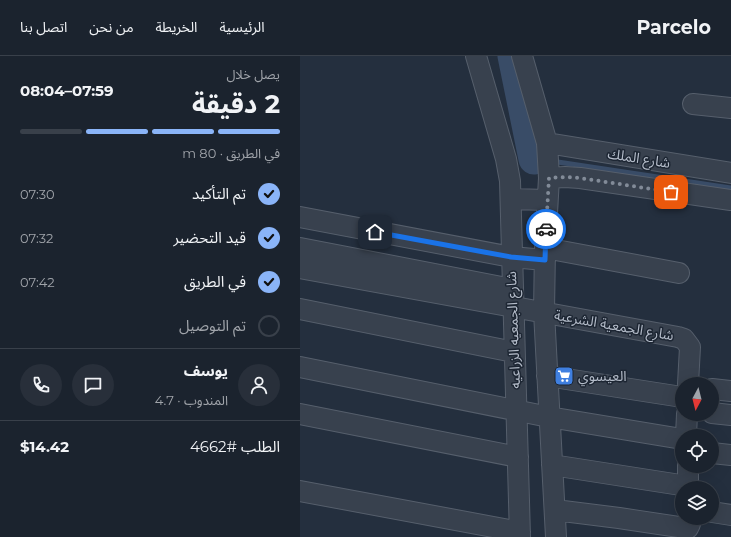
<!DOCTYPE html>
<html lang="ar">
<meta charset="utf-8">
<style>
:root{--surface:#1b232e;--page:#282f3a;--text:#f1f3f6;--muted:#a0a4aa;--line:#39404a;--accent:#8ab4f8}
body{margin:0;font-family:Montserrat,"Noto Sans Arabic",sans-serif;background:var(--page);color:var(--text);direction:rtl;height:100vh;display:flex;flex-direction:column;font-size:15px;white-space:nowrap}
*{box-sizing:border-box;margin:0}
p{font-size:13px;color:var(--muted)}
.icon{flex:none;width:22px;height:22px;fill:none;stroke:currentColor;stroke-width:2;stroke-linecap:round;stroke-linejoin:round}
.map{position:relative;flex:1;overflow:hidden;direction:ltr}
.sheet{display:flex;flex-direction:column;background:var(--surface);width:300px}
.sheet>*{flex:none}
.needle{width:26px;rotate:187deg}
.tools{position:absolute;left:375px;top:321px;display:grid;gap:8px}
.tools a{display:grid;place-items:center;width:44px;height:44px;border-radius:50%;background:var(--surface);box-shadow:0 4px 16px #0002,0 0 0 1px var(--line);font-size:20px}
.pin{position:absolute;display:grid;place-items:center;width:34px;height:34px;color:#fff;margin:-17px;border-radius:8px;box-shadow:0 2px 6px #0006}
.courier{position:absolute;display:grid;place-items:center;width:40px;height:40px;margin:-20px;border:3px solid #1a73e8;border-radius:50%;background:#fff;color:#222;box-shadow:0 1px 5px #0007}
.overview em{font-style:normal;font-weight:700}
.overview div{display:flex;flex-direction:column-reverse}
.overview{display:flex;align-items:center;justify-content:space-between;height:68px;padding:0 20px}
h1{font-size:26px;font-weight:700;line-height:30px}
.bar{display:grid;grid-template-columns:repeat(4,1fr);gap:6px 4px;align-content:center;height:48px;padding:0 20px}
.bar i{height:5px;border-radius:3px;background:var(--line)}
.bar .current{background:var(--accent)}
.bar p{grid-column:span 4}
.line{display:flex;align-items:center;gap:10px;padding:0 20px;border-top:1px solid var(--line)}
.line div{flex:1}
.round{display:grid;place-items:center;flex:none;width:42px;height:42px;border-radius:21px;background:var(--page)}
ol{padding:0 20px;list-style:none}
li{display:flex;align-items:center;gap:12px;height:44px}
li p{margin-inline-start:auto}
li .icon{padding:4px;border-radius:50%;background:var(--accent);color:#111;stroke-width:4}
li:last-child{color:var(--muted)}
li i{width:22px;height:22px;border:2px solid var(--line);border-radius:50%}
header{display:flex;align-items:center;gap:24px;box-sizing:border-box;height:56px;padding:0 20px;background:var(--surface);border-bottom:1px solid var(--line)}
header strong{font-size:19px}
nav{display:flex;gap:22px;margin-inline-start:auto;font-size:14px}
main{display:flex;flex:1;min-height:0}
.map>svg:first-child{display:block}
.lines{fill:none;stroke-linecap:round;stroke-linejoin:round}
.stream{stroke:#394c67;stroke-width:5}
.river{stroke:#394c67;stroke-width:31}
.minor-casing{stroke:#565f6c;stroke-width:22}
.minor{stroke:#38414e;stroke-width:20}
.done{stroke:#828b98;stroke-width:4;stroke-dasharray:0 7.2}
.route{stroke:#1a73e8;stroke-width:5}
.labels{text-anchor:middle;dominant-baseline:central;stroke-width:3;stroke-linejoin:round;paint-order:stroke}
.street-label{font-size:14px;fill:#b4bcc9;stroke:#1d2633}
.poi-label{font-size:14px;fill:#b4bcc9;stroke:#1d2633;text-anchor:start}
</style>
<header>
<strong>Parcelo</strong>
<nav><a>الرئيسية</a><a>الخريطة</a><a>من نحن</a><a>اتصل بنا</a></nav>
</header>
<main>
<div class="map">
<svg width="431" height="481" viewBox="0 0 431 481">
<rect width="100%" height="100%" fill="#242f3e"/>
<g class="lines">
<path class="stream" d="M251 105 431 132"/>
<path class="river" d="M213 0 234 103"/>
<defs>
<path id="minor" d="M176 0 206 103 210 125 220 481
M222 0 247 87 249 122 245 192 244 256 256 481
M393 48 431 52
M247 87 431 117
M249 122 265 121 280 122 431 144
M211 143 247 144
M0 161 211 201 245 204
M0 192 212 233
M245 192 379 217
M0 212 378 281 384 283 390 291 388 328
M0 253 214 296
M0 311 249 361 382 383
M247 320 382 341
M412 333 431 335
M412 357 431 359
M0 358 218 401
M386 380 387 358
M412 397 431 399
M252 409 387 430
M388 410V432
M0 435 220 476
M255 454 319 462 385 472H388L390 468 389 462
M412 456 431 459"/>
</defs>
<use href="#minor" class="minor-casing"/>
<use href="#minor" class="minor"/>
</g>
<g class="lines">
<path class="done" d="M246 173 249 122 265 121 280 122 371 136"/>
<path class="route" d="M75 176 211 201 245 204 246 173"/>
</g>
<defs>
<symbol id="supermarket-square" viewBox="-11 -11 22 22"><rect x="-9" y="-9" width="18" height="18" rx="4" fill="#3f7fe0" stroke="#1d2633"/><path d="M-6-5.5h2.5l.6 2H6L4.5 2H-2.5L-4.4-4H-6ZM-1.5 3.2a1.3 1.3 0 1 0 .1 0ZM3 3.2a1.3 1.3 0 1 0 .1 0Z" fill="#fff"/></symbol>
</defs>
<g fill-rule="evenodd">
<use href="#supermarket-square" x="253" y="309" width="22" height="22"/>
</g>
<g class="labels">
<g class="street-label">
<text transform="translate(339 102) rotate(9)">شارع الملك</text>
<text transform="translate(314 269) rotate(10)">شارع الجمعية الشرعية</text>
<text transform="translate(213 274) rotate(-92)">شارع الجمعيه الزراعيه</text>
</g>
<g class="poi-label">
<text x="278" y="320">العيسوي</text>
</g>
</g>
</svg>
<div class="tools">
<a><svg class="needle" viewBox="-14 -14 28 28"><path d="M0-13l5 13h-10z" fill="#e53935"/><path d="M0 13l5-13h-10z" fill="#a0a4aa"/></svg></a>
<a><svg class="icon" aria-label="locate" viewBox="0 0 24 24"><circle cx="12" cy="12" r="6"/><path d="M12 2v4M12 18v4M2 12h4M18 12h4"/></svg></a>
<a><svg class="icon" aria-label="layers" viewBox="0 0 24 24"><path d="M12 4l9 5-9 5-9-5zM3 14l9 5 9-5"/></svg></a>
</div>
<div class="pin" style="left:371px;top:136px;background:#ea580c"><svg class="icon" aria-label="bag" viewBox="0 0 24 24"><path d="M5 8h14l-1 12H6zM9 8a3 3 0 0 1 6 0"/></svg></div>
<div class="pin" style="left:75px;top:176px;background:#1f2937"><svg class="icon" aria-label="home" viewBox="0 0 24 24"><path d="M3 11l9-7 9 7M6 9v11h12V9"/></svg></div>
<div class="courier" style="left:246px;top:173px"><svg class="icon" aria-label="car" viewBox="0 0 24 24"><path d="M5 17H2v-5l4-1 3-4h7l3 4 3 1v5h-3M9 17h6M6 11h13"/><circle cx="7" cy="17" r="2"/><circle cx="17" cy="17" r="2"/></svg></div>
</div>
<section class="sheet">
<div class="overview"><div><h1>2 دقيقة</h1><p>يصل خلال</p></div><em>07:59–08:04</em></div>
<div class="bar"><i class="current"></i><i class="current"></i><i class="current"></i><i></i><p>في الطريق · 80 m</p></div>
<ol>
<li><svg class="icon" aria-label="check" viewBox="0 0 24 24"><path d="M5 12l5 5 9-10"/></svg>تم التأكيد<p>07:30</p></li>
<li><svg class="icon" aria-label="check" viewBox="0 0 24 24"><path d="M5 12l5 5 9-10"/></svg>قيد التحضير<p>07:32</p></li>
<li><svg class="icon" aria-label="check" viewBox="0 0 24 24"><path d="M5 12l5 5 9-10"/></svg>في الطريق<p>07:42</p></li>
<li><i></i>تم التوصيل</li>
</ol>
<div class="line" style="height:72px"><a class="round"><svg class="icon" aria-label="person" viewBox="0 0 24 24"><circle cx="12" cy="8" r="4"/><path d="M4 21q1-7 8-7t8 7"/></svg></a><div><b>يوسف</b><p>المندوب · 4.7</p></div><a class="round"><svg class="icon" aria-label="chat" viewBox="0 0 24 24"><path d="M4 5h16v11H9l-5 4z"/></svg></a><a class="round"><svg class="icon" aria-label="phone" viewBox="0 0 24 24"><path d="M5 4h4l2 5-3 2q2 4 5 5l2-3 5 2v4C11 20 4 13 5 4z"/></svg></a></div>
<div class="line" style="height:52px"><div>الطلب #4662</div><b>$14.42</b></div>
</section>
</main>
